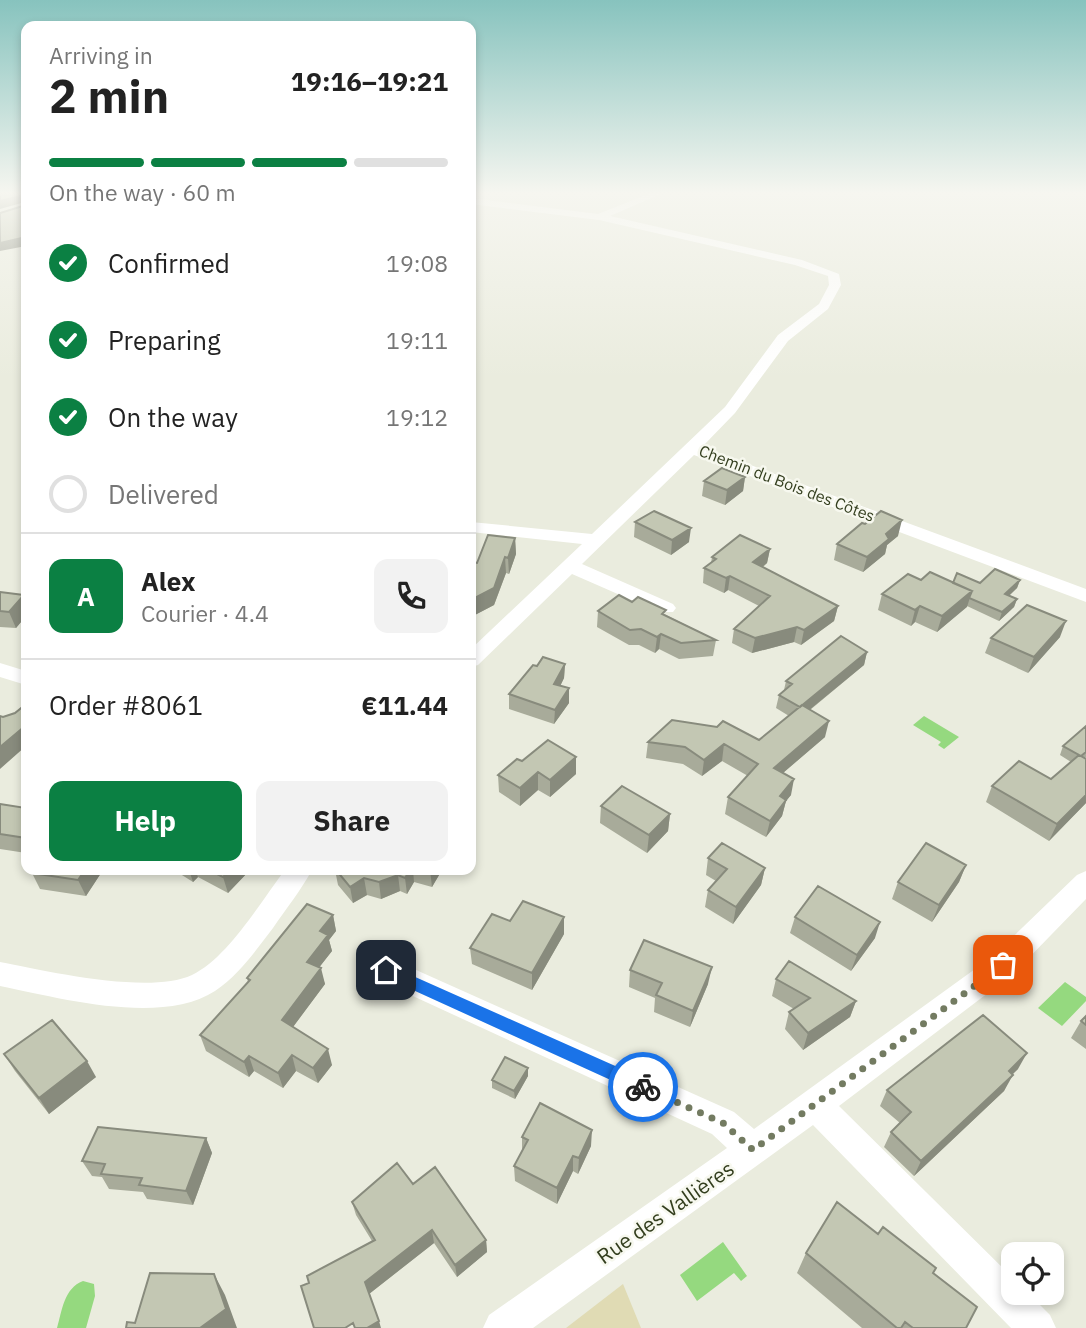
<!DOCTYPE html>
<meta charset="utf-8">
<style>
:root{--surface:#fff;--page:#f2f2f2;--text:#222;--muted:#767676;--line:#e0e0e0;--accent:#0b8043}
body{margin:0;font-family:"IBM Plex Sans",sans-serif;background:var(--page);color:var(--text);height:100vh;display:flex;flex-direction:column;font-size:26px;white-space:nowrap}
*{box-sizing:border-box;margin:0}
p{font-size:23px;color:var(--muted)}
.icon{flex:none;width:38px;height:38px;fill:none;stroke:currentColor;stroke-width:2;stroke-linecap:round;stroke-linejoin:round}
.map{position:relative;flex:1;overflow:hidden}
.side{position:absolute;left:21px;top:21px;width:455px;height:854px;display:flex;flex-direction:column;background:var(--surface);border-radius:14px;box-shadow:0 4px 10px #0003}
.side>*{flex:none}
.fabs{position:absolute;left:1001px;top:1242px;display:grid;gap:14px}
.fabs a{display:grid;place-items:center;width:63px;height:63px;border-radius:14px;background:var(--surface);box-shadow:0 4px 10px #0003;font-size:35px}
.pin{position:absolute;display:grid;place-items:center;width:60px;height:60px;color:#fff;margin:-30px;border-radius:14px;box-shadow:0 4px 10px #0006}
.courier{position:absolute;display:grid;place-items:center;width:70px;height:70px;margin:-35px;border:5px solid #1a73e8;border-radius:50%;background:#fff;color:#222;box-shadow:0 2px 9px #0007}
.overview em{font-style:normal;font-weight:800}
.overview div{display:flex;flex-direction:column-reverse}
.overview{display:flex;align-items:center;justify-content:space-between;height:119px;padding:0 28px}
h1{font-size:46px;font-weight:800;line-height:52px}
.bar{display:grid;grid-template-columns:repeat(4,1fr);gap:10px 7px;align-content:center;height:84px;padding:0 28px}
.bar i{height:9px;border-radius:5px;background:var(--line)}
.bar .on{background:var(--accent)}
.bar p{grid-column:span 4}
.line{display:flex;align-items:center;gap:18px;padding:0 28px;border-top:2px solid var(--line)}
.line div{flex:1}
.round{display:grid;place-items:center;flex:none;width:74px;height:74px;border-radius:14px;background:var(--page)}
ol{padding:0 28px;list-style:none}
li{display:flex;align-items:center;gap:21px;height:77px}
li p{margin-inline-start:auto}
li .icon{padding:7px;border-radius:50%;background:var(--accent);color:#fff;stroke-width:4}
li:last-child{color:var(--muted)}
li i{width:38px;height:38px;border:4px solid var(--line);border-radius:50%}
.cta{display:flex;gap:14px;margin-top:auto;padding:14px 28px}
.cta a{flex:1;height:80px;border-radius:14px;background:var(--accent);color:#fff;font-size:28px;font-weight:800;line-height:80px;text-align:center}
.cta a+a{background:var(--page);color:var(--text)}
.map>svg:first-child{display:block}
.green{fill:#e0dbb4}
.water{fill:#95d97f}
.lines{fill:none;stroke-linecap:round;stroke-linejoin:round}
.minor{fill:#fff;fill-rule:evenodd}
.wall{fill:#a8ab9a}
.shaded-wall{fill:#888b7d}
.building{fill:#c3c7b3;stroke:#888b7d;stroke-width:2}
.route{fill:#1a73e8}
.done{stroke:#737b61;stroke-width:7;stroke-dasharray:0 12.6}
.labels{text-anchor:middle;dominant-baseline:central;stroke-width:5;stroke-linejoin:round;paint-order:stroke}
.far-street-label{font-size:16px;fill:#333e1e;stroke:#f7f8ef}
.near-street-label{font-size:21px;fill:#333e1e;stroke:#f7f8ef}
</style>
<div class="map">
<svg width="1086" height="1328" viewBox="0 0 1086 1328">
<rect width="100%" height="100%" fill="#eaecde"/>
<path class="green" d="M623 1284 641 1328H566Z"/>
<path class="water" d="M924 716 959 737 944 749 938 745 941 742 913 725Z
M1065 982 1086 997V1001L1062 1026 1038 1008Z
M723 1242 747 1276 741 1281 734 1273 697 1301 680 1275Z
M83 1281 94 1284 95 1296 86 1328H57C62 1311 64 1288 83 1281Z"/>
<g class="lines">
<path class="minor" d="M651 193H663L610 216 802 260 839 274 841 285 828 309 788 341 735 413 702 447 1086 589V602L694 455 582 564 673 604 676 608 673 612H659L572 574 478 665 471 667V649L582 544 471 532V522L592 534 725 407 778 335 819 304 829 285 828 276 795 265 599 220 471 204V198L598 214Z
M0 663 26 671V685L0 677Z
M285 870H312C301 890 286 909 273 928 256 950 239 975 215 991 161 1026 60 998 0 986V962C47 971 149 995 192 975 228 958 261 901 285 870Z
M1086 871V899L1013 974 839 1106 1013 1278V1293H1028L1050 1315 1056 1328H1011L813 1125 533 1328H483L489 1315 727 1148 712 1134 376 979 372 970 376 961 386 958 396 961 734 1112 754 1129 993 956 1077 875Z"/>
</g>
<path class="wall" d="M745 477 743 491 725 505 702 496 704 481Z
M635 522 689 542 671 555 634 537Z
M865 524 898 536 887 545 885 554 863 572 834 560 837 544Z
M515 538 516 554 509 574 506 573 494 605 471 617V562L477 563Z
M770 549 767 563 763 567 838 606 834 621 801 645 794 642 752 653 732 643 734 629 759 606 728 590 724 593 703 583 704 568 711 563 712 557Z
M921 580 953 583H980L1020 580 1017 588 1009 596 1017 599 1014 607 999 621 967 606 937 632 915 622 911 626 878 610 882 594Z
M0 592 24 595 26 599V616L16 628 0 627Z
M632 602 666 615 716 640 713 656 679 659 659 649 655 653 639 645H629L597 627 598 611Z
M1060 637 1028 673 985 653 991 638Z
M867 652 864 665 810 710 825 737 783 773 791 795 786 801 782 816 766 837 725 814 728 797 748 776 722 761 702 776 683 764 646 758 648 742 759 740 789 716 776 708 779 695 784 690 786 681Z
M565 664 564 678 560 686 569 688V703L554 724 509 709V694L537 666Z
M1086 726V757L1085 758 1086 803 1049 841 986 802 992 786 1051 779 1071 762 1060 755 1063 746Z
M522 761 576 774 550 797 538 790 520 806 499 792 498 775Z
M0 804 26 808V853L0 849Z
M601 806 670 814 668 831 647 853 600 823Z
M708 858 765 868 761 885 733 924 705 907 708 890 716 881 706 875Z
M966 865 959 882 932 922 892 899 898 882Z
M35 870H103L86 896 40 889 32 873Z
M174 870H250L228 893 198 877 193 882Z
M335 870H442L432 887 414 882 407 894 400 891 381 899 367 895 353 903 338 885Z
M333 915 336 931 329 940 332 951 319 967 325 984 293 1027 332 1065 318 1083 296 1071 283 1088 254 1071 249 1077 206 1051 200 1035 248 982 247 978Z
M564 917V934L532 990 472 964 470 948Z
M795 917 875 938 851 971 790 933Z
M630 970 708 984 690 1027 654 1012 655 998 629 987Z
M776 979 856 1001 850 1017 803 1050 785 1029 789 1012 794 1009 772 996Z
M1086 1016V1049L1071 1038 1081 1021Z
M4 1054 96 1077 49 1114 15 1071Z
M528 1068V1076L515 1099 492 1088V1080Z
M1018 1069 1012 1074 1004 1091 914 1176 884 1147 891 1132 900 1123 880 1106 887 1090Z
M522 1137 591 1146 578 1174 573 1171 557 1204 515 1181 514 1166 522 1151Z
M206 1138 212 1153 193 1205 147 1199 143 1192 109 1189 102 1177 92 1176 82 1161Z
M413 1184 486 1240 487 1252 457 1277 434 1243 369 1294 309 1283 372 1241 356 1215 352 1202Z
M878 1234 933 1273 966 1328H862L797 1273 806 1253Z"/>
<path class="shaded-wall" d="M23 195 25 202 0 209V201Z
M26 237V246L0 251V243Z
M745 477 743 491 725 505 727 490Z
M902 520 898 536 887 545 885 554 863 572 867 557 886 534Z
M691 528 689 542 671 555 672 540Z
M515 538 516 554 509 574 508 558Z
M770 549 767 563 751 576 753 562Z
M505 557 506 573 494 605 471 617V600Z
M730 576 728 590 724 593 726 578Z
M1020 580 1017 588 1002 602 1005 594Z
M972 591 967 607 937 632 942 616Z
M24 595 26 599V616L16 628 9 612Z
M1017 599 1014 607 999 621 1002 612Z
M838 606 834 621 801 645 804 630Z
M920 606 915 622 911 626 915 610Z
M1066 621 1060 637 1028 673 1034 657Z
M797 627 794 642 752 653 755 638Z
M661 634 659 649 655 653 657 637Z
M867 652 864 665 797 720 800 707Z
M565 664 564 678 554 699V684Z
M569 688V703L554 724 555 710Z
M829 721 825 737 770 784 774 768Z
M24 727 26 732V746L0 769V747Z
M724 744 722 761 702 776 704 760Z
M576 757V774L550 797V780Z
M538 772V790L520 806V788Z
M794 779 791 795 786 801 782 816 766 837 770 821 780 796Z
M1086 795V803L1049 841 1057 824Z
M670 814 668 831 647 853 649 835Z
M966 865 959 882 932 922 939 905Z
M765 868 761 885 733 924 736 907Z
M85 870H103L86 896 78 880Z
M189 870H195L198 877 193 882Z
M230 870H250L228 893 223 877Z
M410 870H413L414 882 407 894 405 878Z
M430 870H442L432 887Z
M398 875 400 891 381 899 379 882Z
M364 878 367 895 353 903 350 887Z
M333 915 336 931 329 940 332 951 311 978 307 962 320 931Z
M564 917V934L532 990V973Z
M880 922 875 938 851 971 857 955Z
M712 967 708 984 690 1027 693 1011Z
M321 968 325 984 287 1035 282 1020Z
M856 1001 850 1017 803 1050 808 1033Z
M328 1049 332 1065 318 1083 313 1068Z
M1027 1053 1018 1069 1000 1087 1009 1071Z
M292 1055 296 1071 283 1088 278 1073Z
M249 1056 254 1071 249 1077 244 1062Z
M87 1061 96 1077 49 1114 39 1098Z
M528 1068V1076L515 1099 514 1091Z
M1013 1075 1004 1091 914 1176 921 1161Z
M592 1130 591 1146 578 1174 579 1158Z
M206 1138 212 1153 193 1205 186 1191Z
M573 1156V1171L557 1204V1188Z
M432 1230 434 1243 369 1294 365 1282Z
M486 1240 487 1252 457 1277 455 1265Z
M214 1274 225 1295 237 1328H200Z
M379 1321 381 1328H367Z"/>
<path class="building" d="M0 193H26V198L23 195 0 201Z
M26 201V237L0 243V213L26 205Z
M722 468 745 477 727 490 704 481Z
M654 511 691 528 672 540 635 522Z
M881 511 902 520 886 534 889 539 867 557 837 544 862 523 865 524Z
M488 535 515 538 508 558 505 557 494 588 471 600V562L477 563Z
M740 535 770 549 753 562 838 606 804 630 797 627 755 638 734 629 770 596 730 576 726 578 704 568 716 559 712 557Z
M995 569 1020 580 1005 594 1017 599 1002 612 969 598 972 591 953 583 957 573 980 583Z
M930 572 972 591 942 616 920 606 915 610 882 594 908 574 921 580Z
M0 592 24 595 9 612 0 611Z
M619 595 632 602 638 597 666 610 662 614 716 640 681 643 661 634 657 637 641 629 630 630 598 611Z
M1027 605 1066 621 1034 657 991 638Z
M841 636 867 652 800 707 779 695 792 684 786 681Z
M543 657 565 664 554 684 569 688 555 710 509 694 533 665 537 666Z
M26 704V728L24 727 0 747V716L3 717 15 713Z
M802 705 829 721 774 768 794 779 780 796 786 800 770 821 728 797 758 764 724 744 704 760 685 747 648 742 672 720 717 727 723 721 759 740Z
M1086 726V752L1081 756 1063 746Z
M548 740 576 757 550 780 538 772 520 788 498 775 517 759 522 761Z
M1079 755 1086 759V795L1057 824 992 786 1019 761 1051 779Z
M622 786 670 814 649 835 601 806Z
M0 804 26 808V838L0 834Z
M722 843 765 868 736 907 708 890 727 869 708 858Z
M926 843 966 865 939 905 898 882Z
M35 870H85L78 880 32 873Z
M209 870H230L223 877Z
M336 870H410L405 878 398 875 379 882 364 878 350 887Z
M818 886 880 922 857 955 795 917Z
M523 901 564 917 532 973 470 948 492 914 510 921Z
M307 904 333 915 320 931 328 935 307 962 321 968 282 1020 328 1049 313 1068 292 1055 278 1073 249 1056 244 1062 200 1035 250 980 247 978Z
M644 940 712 967 693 1011 656 995 662 983 630 970Z
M789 961 856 1001 808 1033 789 1012 810 998 776 979Z
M983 1015 1027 1053 1009 1071 1013 1075 921 1161 891 1132 911 1112 887 1090Z
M1086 1016V1025L1081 1021Z
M52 1020 87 1061 39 1098 4 1054Z
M505 1057 528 1068 514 1091 492 1080Z
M540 1103 592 1130 579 1158 573 1156 557 1188 514 1166 528 1140 522 1137Z
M98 1127 206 1138 186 1191 139 1185 142 1178 101 1174 105 1164 82 1161Z
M397 1163 413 1184 435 1167 486 1240 455 1265 432 1230 365 1282 379 1321 367 1328H355L353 1323 345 1328H314L301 1286 309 1283 307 1276 375 1240 352 1202Z
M837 1202 878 1234 883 1227 936 1268 933 1273 977 1307 966 1328H913L905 1322 901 1328H897L806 1253Z
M150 1273 214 1274 226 1309 200 1328H126L127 1322 135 1323Z"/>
<linearGradient id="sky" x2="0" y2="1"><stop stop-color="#87c3be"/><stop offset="0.51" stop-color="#f6f6f0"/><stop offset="1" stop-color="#f6f6f0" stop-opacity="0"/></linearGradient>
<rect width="1086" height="378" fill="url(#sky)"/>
<path class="route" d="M386 964 649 1081 651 1087 649 1092 643 1095 637 1092 380 975 378 970 380 966Z"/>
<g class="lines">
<path class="done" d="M643 1087 723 1123 753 1150 1003 965"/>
</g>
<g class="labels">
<g class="far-street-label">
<text transform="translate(787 483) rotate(21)">Chemin du Bois des Côtes</text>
</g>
<g class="near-street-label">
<text transform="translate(665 1212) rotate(-35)">Rue des Vallières</text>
</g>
</g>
</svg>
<div class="fabs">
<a><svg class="icon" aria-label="locate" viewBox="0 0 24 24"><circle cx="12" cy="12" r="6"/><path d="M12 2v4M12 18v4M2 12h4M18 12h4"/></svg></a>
</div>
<div class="pin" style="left:1003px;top:965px;background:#ea580c"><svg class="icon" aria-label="bag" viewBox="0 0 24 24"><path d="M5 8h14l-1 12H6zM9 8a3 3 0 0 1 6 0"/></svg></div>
<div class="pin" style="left:386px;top:970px;background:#1f2937"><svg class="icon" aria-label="home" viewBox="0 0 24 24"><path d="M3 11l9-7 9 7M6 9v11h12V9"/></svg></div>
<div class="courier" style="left:643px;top:1087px"><svg class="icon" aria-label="bike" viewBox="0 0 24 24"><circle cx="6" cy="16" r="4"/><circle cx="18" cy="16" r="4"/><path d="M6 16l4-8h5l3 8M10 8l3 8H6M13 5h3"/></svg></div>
<section class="side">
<div class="overview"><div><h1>2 min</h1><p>Arriving in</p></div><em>19:16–19:21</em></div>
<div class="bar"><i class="on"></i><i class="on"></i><i class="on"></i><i></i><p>On the way · 60 m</p></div>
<ol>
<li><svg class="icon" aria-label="check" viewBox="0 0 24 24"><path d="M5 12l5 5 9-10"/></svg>Confirmed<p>19:08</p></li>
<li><svg class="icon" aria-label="check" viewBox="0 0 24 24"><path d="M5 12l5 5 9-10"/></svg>Preparing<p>19:11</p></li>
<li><svg class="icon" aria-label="check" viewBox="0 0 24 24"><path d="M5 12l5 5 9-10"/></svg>On the way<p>19:12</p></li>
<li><i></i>Delivered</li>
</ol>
<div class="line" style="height:126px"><b class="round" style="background:var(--accent);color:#fff">A</b><div><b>Alex</b><p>Courier · 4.4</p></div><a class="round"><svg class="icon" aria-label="phone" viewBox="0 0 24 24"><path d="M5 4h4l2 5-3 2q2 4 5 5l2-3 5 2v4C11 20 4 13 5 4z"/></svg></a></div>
<div class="line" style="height:91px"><div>Order #8061</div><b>€11.44</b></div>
<div class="cta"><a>Help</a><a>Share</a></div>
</section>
</div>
